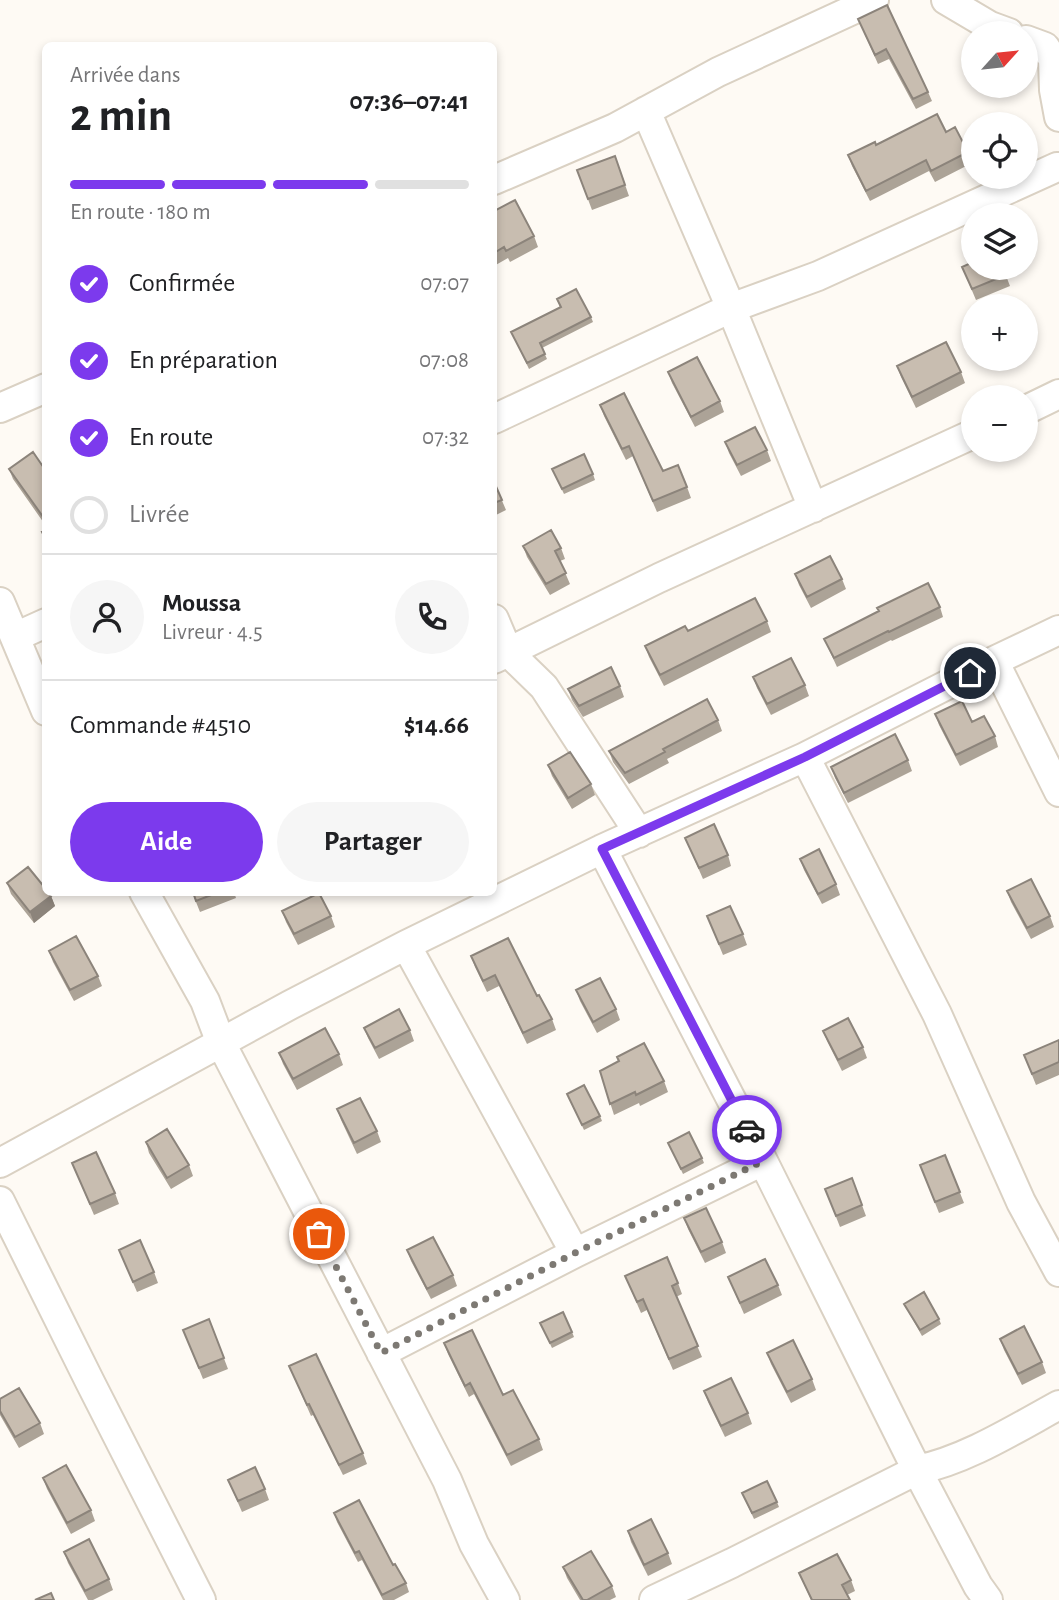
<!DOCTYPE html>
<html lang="fr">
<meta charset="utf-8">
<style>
:root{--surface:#fff;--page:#f6f6f6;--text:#202124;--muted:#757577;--line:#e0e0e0;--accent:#7c3aed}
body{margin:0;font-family:"Alegreya Sans",sans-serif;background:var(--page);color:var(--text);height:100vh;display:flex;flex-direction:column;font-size:26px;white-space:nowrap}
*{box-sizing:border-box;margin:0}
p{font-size:23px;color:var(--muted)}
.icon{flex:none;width:38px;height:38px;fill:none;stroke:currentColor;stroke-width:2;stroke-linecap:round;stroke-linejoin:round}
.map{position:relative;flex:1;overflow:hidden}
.side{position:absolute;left:42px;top:42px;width:455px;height:854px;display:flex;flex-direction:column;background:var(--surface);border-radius:10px;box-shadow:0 4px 10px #0003}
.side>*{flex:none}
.needle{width:46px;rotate:63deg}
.fabs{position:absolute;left:961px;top:21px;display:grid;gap:14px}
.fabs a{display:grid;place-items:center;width:77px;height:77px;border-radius:50%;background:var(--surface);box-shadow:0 4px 10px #0003;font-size:35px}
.pin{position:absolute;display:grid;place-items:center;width:60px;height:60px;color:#fff;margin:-30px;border:4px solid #fff;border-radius:50%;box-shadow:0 2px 7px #0007}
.courier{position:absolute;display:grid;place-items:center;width:70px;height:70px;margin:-35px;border:5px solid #7c3aed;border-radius:50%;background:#fff;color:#222;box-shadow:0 2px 9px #0007}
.head em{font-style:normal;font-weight:700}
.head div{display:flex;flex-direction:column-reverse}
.head{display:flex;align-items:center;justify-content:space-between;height:119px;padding:0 28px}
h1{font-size:46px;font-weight:700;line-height:52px}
.bar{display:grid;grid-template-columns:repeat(4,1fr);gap:10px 7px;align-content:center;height:84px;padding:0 28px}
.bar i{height:9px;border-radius:5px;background:var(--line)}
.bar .selected{background:var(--accent)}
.bar p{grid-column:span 4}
.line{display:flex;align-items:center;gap:18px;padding:0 28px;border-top:2px solid var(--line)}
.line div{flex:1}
.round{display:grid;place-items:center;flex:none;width:74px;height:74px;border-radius:37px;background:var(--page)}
ol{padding:0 28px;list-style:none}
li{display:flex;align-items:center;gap:21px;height:77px}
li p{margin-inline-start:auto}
li .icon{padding:7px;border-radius:50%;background:var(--accent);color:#fff;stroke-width:4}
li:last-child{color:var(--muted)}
li i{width:38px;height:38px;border:4px solid var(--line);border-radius:50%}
.primary-button{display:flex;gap:14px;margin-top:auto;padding:14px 28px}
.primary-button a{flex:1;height:80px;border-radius:42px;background:var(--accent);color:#fff;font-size:28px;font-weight:700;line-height:80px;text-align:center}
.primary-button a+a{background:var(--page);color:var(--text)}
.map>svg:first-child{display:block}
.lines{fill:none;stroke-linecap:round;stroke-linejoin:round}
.street-casing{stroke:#dad1c3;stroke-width:32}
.street{stroke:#fff;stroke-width:28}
.wall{fill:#aca397}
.shaded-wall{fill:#8c847b}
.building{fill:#c8bdb0;stroke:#8c847b;stroke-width:2}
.done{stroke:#7d7973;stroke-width:7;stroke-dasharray:0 12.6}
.route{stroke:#7c3aed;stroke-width:9}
</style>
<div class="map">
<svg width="1059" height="1600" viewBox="0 0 1059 1600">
<rect width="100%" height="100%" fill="#fefaf4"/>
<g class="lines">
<defs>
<path id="street" d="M946 0 990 26 1009 33
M1026 40 1045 47 1053 59 1054 90 1059 117
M646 111 731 308 813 508
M494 180 615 128 718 72 874 0
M0 408 46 388
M1026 410 1059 394
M494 419 731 308 818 276 1057 167
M0 602 46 711
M494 619 508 652 544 687 639 833
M15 637 46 623
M494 659 659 578 973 434
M994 661 1059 792
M805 757 937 1014 1021 1202 1059 1272
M602 849 763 1161 917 1470 978 1586 988 1600
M144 892 205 1001 221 1043 447 1480 474 1544 505 1600
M406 945 575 1253
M0 1163 290 1005 406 945 602 849 805 757 994 661 1059 630
M0 1201 90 1382 201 1600
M381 1353 575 1253 763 1161
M654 1600 732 1563 917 1470C966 1460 1015 1429 1059 1405"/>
</defs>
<use href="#street" class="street-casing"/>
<use href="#street" class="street"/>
</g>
<path class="wall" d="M858 19 928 92 932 101 916 109 889 59 878 64Z
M946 132 968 152 972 163 935 182 929 171 870 201 852 166 848 155 876 145Z
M615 156 629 196 592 210 577 170Z
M494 211 534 236 538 247 510 262 508 258 494 266Z
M962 267 1003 268 1010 286 976 300Z
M557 299 591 317 593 322 542 348 547 359 529 369 511 332 560 307Z
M897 366 961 372 965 383 916 408 901 377Z
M668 372 720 401 724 412 695 427 672 383Z
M600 405 663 471 687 487 691 498 657 512 633 456 626 460 604 416Z
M725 442 767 450 771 461 741 476 729 453Z
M9 469 46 471V526L13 479Z
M552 469 593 474 595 480 564 494Z
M494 482 506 510 494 516Z
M523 546 561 548 565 559 560 561 570 584 550 595 527 557Z
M795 574 842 579 846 589 811 608 799 585Z
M940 607 943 617 892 641 891 640 837 667 824 639 878 612Z
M767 621 771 632 664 686 649 657 645 646 688 631Z
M753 677 805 685 809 696 771 715 757 688Z
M620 686 624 697 583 717 572 700 568 689Z
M935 714 972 722 995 736 998 747 960 766 939 725Z
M718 720 722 731 667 759 669 763 629 784 613 762 609 751Z
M908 760 912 771 848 803 835 778 831 767Z
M548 765 591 784 595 795 572 809 552 776Z
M685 838 728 855 731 866 703 879Z
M800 859 836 884 840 895 822 904 804 870Z
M7 883 51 896 55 906 34 923 11 894Z
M1007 891 1050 916 1054 927 1031 939 1011 902Z
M192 892H234L236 898 200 912Z
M282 911 331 916 335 927 298 945 286 922Z
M707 916 743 934 747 945 723 955Z
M49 951 98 976 102 986 74 1001 53 962Z
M471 956 537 996 552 1019 556 1030 527 1044 499 986 487 992 475 967Z
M576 990 616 1009 620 1020 597 1033 580 1001Z
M364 1028 410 1030 414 1041 379 1059 368 1038Z
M823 1031 863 1047 867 1058 842 1071 827 1041Z
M1059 1040V1075L1036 1085 1024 1055Z
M279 1053 339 1054 343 1065 297 1090 283 1064Z
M600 1071 664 1081 668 1092 640 1106 639 1103 614 1115Z
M567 1094 600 1116 602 1121 584 1130Z
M337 1109 377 1131 381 1142 357 1154 341 1120Z
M146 1142 189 1165 193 1176 171 1189 149 1153Z
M668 1143 702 1158 704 1163 683 1174Z
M945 1155 964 1203 939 1213 920 1165Z
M72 1163 115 1193 119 1204 94 1215Z
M852 1178 866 1216 840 1227 825 1189Z
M684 1218 722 1242 726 1253 705 1263 688 1229Z
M119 1250 154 1272 158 1283 137 1292Z
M407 1250 453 1275 457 1286 431 1299 411 1261Z
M625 1276 678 1283 682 1294 676 1297 702 1357 673 1370 647 1310 641 1313Z
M728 1277 778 1285 782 1295 744 1314Z
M904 1304 939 1319 941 1324 922 1336Z
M209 1319 228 1369 203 1379 183 1330Z
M540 1323 572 1332 574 1337 552 1348Z
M1000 1339 1042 1362 1046 1373 1022 1385 1004 1350Z
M444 1343 503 1395 539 1439 543 1450 511 1466 474 1394 469 1397 448 1354Z
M767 1353 812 1379 816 1390 791 1403 771 1364Z
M289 1366 363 1453 367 1464 343 1475 313 1415 311 1416Z
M704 1391 748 1413 752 1424 725 1437 708 1402Z
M0 1399 40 1423 44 1434 19 1448 0 1415Z
M43 1478 91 1510 95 1521 71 1534 47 1489Z
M228 1480 265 1489 269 1500 242 1512Z
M742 1493 777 1502 779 1507 754 1519Z
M334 1513 393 1565 406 1583 409 1592 394 1600H383L362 1560 358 1562 337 1522Z
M628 1531 668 1553 672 1564 648 1576 631 1542Z
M64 1552 109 1579 113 1590 93 1600H88L68 1563Z
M563 1567 612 1586 616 1597 610 1600H580L567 1578Z
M799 1573 851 1580 855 1591 847 1595 850 1600H811Z"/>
<path class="shaded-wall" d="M51 896 55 906 34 923 30 912Z"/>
<path class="building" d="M887 5 928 92 913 99 886 49 875 55 858 19Z
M937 114 946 132 955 127 968 152 931 171 926 160 866 191 848 155 875 142 876 145Z
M615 156 625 185 588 199 577 170Z
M515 200 534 236 506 251 504 247 494 253V211Z
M973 262V268H1003L1006 275 972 289 962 267Z
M576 289 591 317 540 343 545 354 527 363 511 332 561 307 557 299Z
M946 342 961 372 912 397 897 366Z
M697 357 720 401 691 417 668 372Z
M624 393 663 471 678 465 687 487 653 501 629 446 622 449 600 405Z
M755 427 767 450 737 465 725 442Z
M33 452 46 471V521L9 469Z
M584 454 593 474 562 489 552 469Z
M494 482 502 500 494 503Z
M551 530 561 548 555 551 566 573 546 584 523 546Z
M46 531V540L42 532Z
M830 556 842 579 807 597 795 574Z
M928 583 940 607 889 632 888 631 834 658 824 639 879 611 877 608Z
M755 598 767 621 660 675 645 646 685 626 688 631Z
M791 658 805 685 767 704 753 677Z
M611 667 620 686 579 706 568 689Z
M707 699 718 720 663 749 665 752 625 773 609 751Z
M962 701 972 722 984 716 995 736 956 755 935 714Z
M895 734 908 760 844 793 831 767Z
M570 752 591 784 568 798 548 765Z
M714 824 728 855 699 868 685 838Z
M819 849 836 884 818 894 800 859Z
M28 867 46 889V892H48L51 896 30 912 7 883Z
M1031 879 1050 916 1027 928 1007 891Z
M193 892H219L196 901Z
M319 893 331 916 294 934 282 911Z
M730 906 743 934 719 944 707 916Z
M76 936 98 976 70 990 49 951Z
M508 938 537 996 539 995 552 1019 523 1033 495 975 483 981 471 956Z
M600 978 616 1009 593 1022 576 990Z
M399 1009 410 1030 375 1048 364 1028Z
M848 1018 863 1047 838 1060 823 1031Z
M325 1028 339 1054 293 1079 279 1053Z
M1059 1040V1062L1032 1074 1024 1055Z
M644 1043 664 1081 636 1095 635 1092 610 1104 600 1071 619 1061 617 1057Z
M584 1085 600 1116 582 1125 567 1094Z
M360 1098 377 1131 354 1143 337 1109Z
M167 1129 189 1165 167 1178 146 1142Z
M689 1132 702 1158 681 1169 668 1143Z
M96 1152 115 1193 90 1204 72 1163Z
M945 1155 960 1192 935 1202 920 1165Z
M852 1178 862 1205 836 1216 825 1189Z
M706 1208 722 1242 701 1252 684 1218Z
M433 1237 453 1275 427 1289 407 1250Z
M140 1240 154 1272 133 1282 119 1250Z
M667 1257 678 1283 672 1286 698 1346 669 1359 643 1299 637 1302 625 1276Z
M765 1259 778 1285 740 1303 728 1277Z
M924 1292 939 1319 920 1330 904 1304Z
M563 1312 572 1332 550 1343 540 1323Z
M209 1319 224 1358 199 1368 183 1330Z
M1024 1326 1042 1362 1018 1374 1000 1339Z
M472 1330 503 1395 513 1390 539 1439 507 1455 470 1383 465 1386 444 1343Z
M793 1340 812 1379 787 1392 767 1353Z
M316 1354 363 1453 339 1465 309 1404 307 1405 289 1366Z
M731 1378 748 1413 721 1426 704 1391Z
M19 1388 40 1423 15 1437 0 1411V1399Z
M66 1465 91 1510 67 1523 43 1478Z
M255 1467 265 1489 238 1501 228 1480Z
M767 1481 777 1502 752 1513 742 1493Z
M359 1500 393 1565 395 1564 406 1583 382 1595 359 1551 355 1553 334 1513Z
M651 1519 668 1553 644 1565 628 1531Z
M89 1539 109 1579 85 1591 64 1552Z
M591 1551 612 1586 587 1600H583L563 1567Z
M837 1554 851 1580 842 1585 850 1600H812L799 1573Z
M51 1593 54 1600H35Z"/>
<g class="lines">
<path class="done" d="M319 1234 381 1353 575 1253 763 1161 747 1130"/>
<path class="route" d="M747 1130 602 849 805 757 970 673"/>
</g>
</svg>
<div class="fabs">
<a><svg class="needle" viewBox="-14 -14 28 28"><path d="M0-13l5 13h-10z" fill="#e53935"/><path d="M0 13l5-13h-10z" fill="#757577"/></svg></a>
<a><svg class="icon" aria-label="locate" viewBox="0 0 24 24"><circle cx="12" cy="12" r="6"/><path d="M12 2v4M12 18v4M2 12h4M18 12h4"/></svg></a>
<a><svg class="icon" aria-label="layers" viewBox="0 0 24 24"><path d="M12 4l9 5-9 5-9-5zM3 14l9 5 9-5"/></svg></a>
<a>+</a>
<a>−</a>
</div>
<div class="pin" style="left:319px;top:1234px;background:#ea580c"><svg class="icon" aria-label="bag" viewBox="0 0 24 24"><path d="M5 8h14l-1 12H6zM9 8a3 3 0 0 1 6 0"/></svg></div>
<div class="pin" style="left:970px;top:673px;background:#1f2937"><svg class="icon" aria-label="home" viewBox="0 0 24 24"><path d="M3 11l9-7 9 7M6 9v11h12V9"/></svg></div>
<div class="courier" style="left:747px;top:1130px"><svg class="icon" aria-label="car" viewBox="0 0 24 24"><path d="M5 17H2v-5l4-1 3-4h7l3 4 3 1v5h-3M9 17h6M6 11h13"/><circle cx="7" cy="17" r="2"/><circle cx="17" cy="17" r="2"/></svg></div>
<section class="side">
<div class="head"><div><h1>2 min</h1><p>Arrivée dans</p></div><em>07:36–07:41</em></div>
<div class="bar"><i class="selected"></i><i class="selected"></i><i class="selected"></i><i></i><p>En route · 180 m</p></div>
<ol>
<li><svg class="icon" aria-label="check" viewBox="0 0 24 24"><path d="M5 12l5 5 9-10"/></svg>Confirmée<p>07:07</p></li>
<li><svg class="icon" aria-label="check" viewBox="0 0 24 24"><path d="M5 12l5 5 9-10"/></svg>En préparation<p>07:08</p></li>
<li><svg class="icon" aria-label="check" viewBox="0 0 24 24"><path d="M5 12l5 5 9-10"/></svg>En route<p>07:32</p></li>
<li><i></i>Livrée</li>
</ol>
<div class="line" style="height:126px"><a class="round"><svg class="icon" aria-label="person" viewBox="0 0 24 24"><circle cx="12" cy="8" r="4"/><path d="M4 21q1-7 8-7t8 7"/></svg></a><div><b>Moussa</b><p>Livreur · 4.5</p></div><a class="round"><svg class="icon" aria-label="phone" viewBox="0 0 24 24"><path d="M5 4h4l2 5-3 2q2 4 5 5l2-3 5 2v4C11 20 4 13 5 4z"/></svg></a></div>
<div class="line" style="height:91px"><div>Commande #4510</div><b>$14.66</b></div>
<div class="primary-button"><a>Aide</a><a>Partager</a></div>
</section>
</div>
